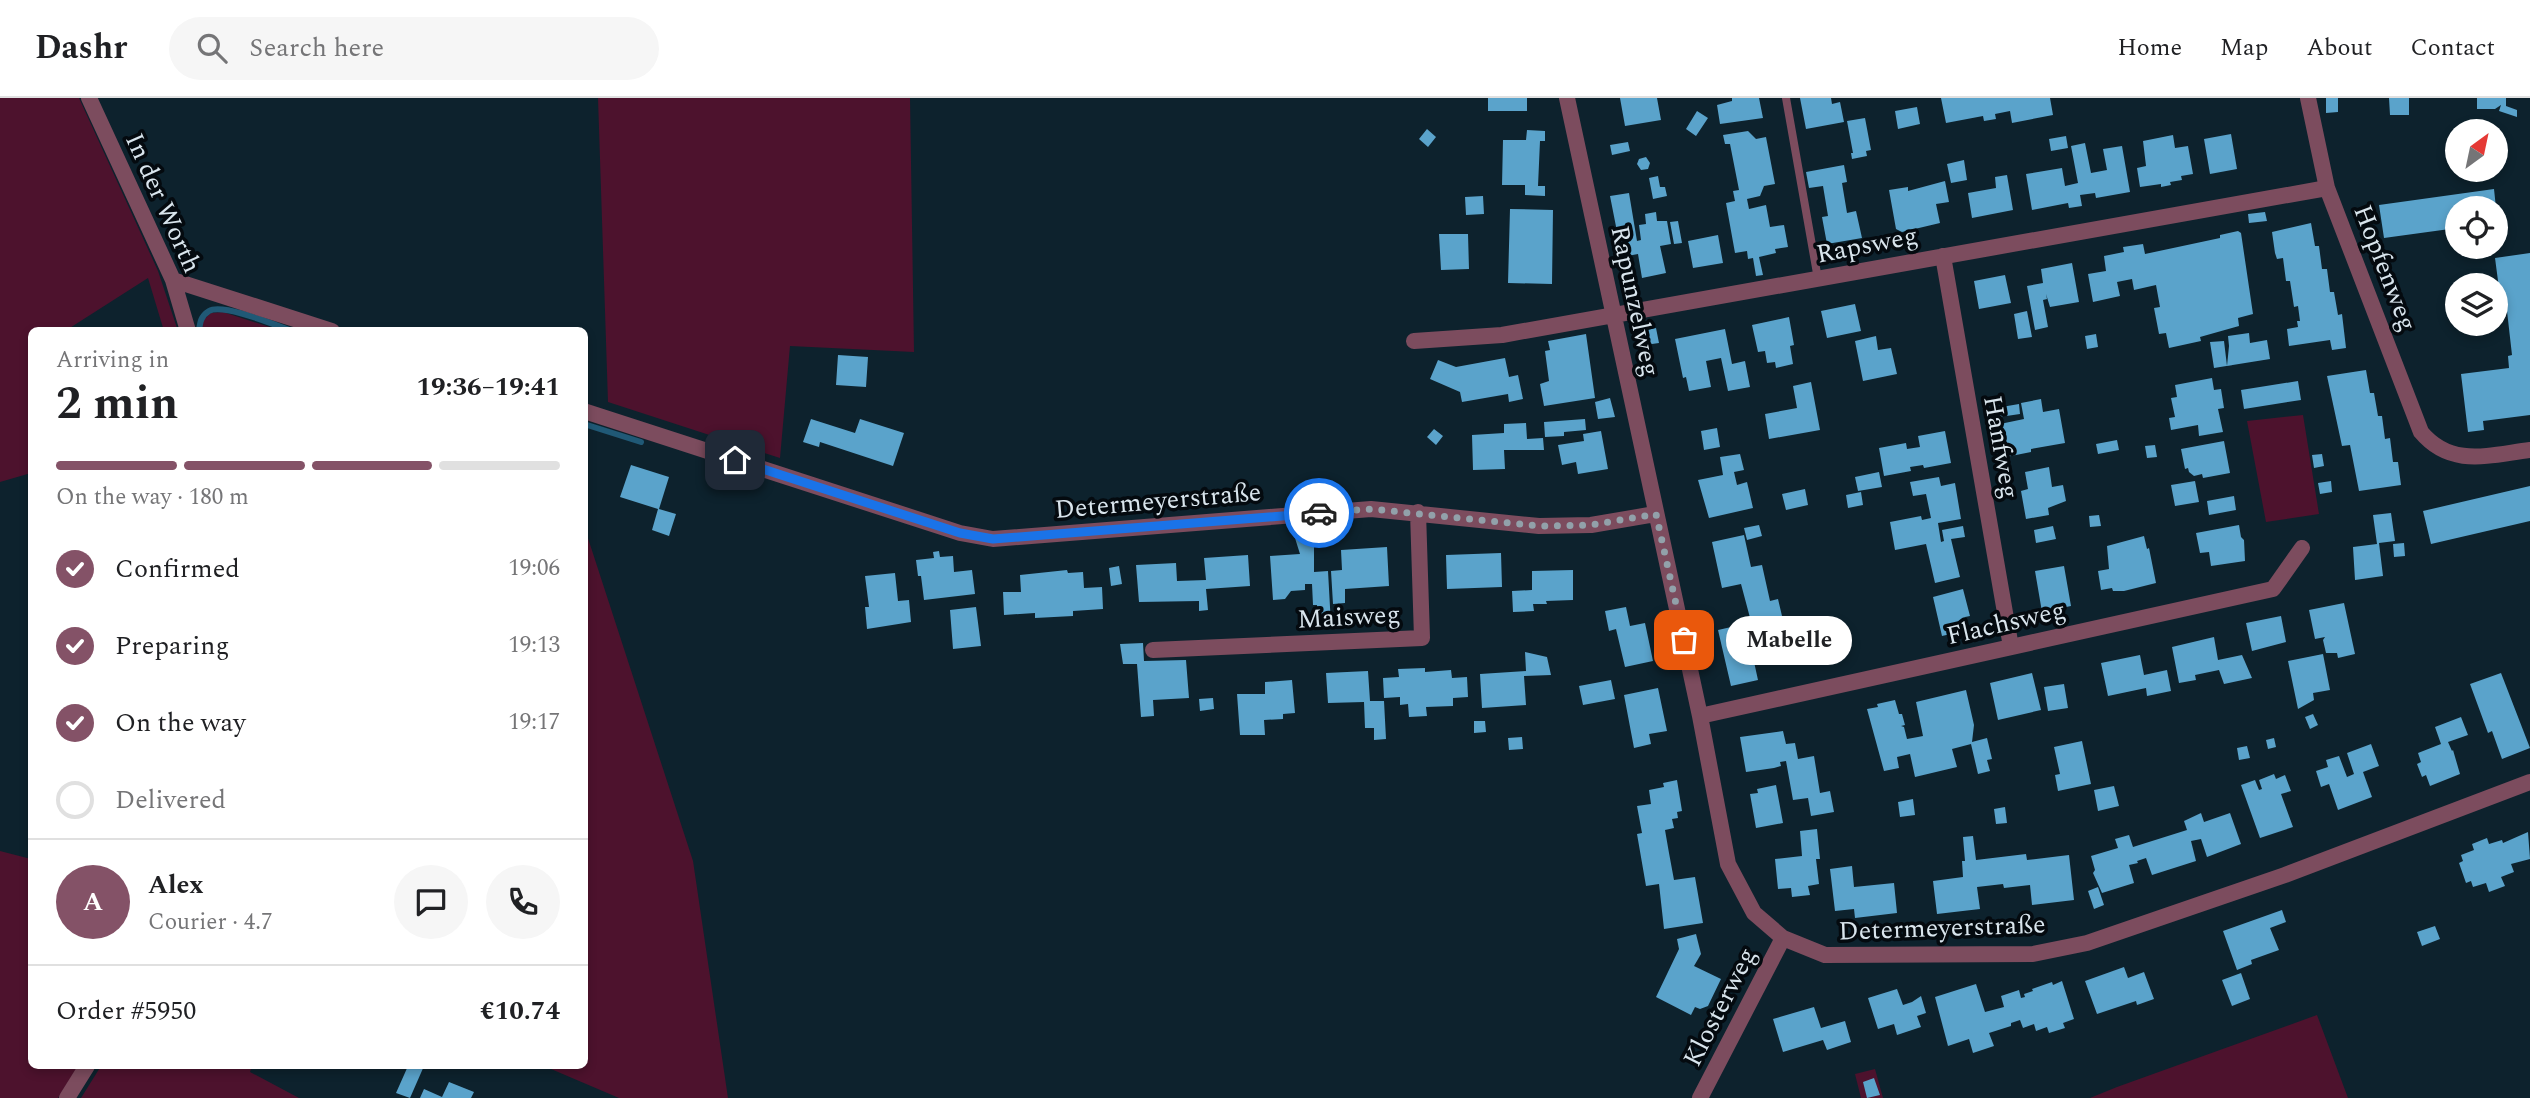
<!DOCTYPE html>
<meta charset="utf-8">
<style>
:root{--surface:#fff;--page:#f6f6f6;--text:#202124;--muted:#757577;--line:#e0e0e0;--accent:#845267}
body{margin:0;font-family:Spectral,serif;background:var(--page);color:var(--text);height:100vh;display:flex;flex-direction:column;font-size:26px;white-space:nowrap}
*{box-sizing:border-box;margin:0}
p{font-size:23px;color:var(--muted)}
.icon{flex:none;width:38px;height:38px;fill:none;stroke:currentColor;stroke-width:2;stroke-linecap:round;stroke-linejoin:round}
.map{position:relative;flex:1;overflow:hidden}
.details{position:absolute;left:28px;top:229px;width:560px;height:742px;display:flex;flex-direction:column;background:var(--surface);border-radius:10px;box-shadow:0 4px 10px #0003}
.details>*{flex:none}
.needle{width:46px;rotate:33deg}
.tools{position:absolute;left:2445px;top:21px;display:grid;gap:14px}
.tools a{display:grid;place-items:center;width:63px;height:63px;border-radius:50%;background:var(--surface);box-shadow:0 4px 10px #0003;font-size:35px}
.pin{position:absolute;display:grid;place-items:center;width:60px;height:60px;color:#fff;margin:-30px;border-radius:14px;box-shadow:0 4px 10px #0006}
.courier{position:absolute;display:grid;place-items:center;width:70px;height:70px;margin:-35px;border:5px solid #1a73e8;border-radius:50%;background:#fff;color:#222;box-shadow:0 2px 9px #0007}
.bubble{position:absolute;height:49px;border-radius:24px;background:var(--surface);box-shadow:0 4px 10px #0003;font-size:23px;font-weight:700;line-height:49px;text-align:center}
.headline em{font-style:normal;font-weight:700}
.headline div{display:flex;flex-direction:column-reverse}
.headline{display:flex;align-items:center;justify-content:space-between;height:119px;padding:0 28px}
h1{font-size:46px;font-weight:700;line-height:52px}
.bar{display:grid;grid-template-columns:repeat(4,1fr);gap:10px 7px;align-content:center;height:84px;padding:0 28px}
.bar i{height:9px;border-radius:5px;background:var(--line)}
.bar .current{background:var(--accent)}
.bar p{grid-column:span 4}
.line{display:flex;align-items:center;gap:18px;padding:0 28px;border-top:2px solid var(--line)}
.line div{flex:1}
.round{display:grid;place-items:center;flex:none;width:74px;height:74px;border-radius:37px;background:var(--page)}
ol{padding:0 28px;list-style:none}
li{display:flex;align-items:center;gap:21px;height:77px}
li p{margin-inline-start:auto}
li .icon{padding:7px;border-radius:50%;background:var(--accent);color:#fff;stroke-width:4}
li:last-child{color:var(--muted)}
li i{width:38px;height:38px;border:4px solid var(--line);border-radius:50%}
header{display:flex;align-items:center;gap:42px;box-sizing:border-box;height:98px;padding:0 35px;background:var(--surface);border-bottom:2px solid var(--line)}
header strong{font-size:33px}
nav{display:flex;gap:38px;margin-inline-start:auto;font-size:24px}
.search{width:490px;height:63px;background:var(--page);display:flex;align-items:center;gap:18px;box-sizing:border-box;padding:0 24px;border-radius:38px;color:var(--muted);font-size:26px}
.map>svg:first-child{display:block}
.green{fill:#4d122d}
.lines{fill:none;stroke-linecap:round;stroke-linejoin:round}
.stream{stroke:#205976;stroke-width:6}
.building{fill:#5aa3cb}
.lane{stroke:#7c4c5e;stroke-width:8}
.street{stroke:#7c4c5e;stroke-width:16}
.done{stroke:#92a1aa;stroke-width:7;stroke-dasharray:0 12.6}
.route{stroke:#1a73e8;stroke-width:9}
.labels{text-anchor:middle;dominant-baseline:central;stroke-width:7;stroke-linejoin:round;paint-order:stroke}
.street-label{font-size:26px;fill:#d9e5ed;stroke:#040a0f}
</style>
<header>
<strong>Dashr</strong>
<div class="search"><svg class="icon" aria-label="search" viewBox="0 0 24 24"><circle cx="10" cy="10" r="6"/><path d="M15 15l6 6"/></svg>Search here</div>
<nav><a>Home</a><a>Map</a><a>About</a><a>Contact</a></nav>
</header>
<div class="map">
<svg width="2530" height="1000" viewBox="0 0 2530 1000">
<rect width="100%" height="100%" fill="#0d222d"/>
<path class="green" d="M0 0H79L158 173 178 233H164L148 180 65 233H32L31 375 0 384Z
M598 0H910L914 254 790 248 780 360 608 304Z
M223 214 282 233H202V223L211 215Z
M2303 317 2319 416 2266 424 2247 323Z
M585 431 693 763 728 1000H619L544 968H584Z
M0 753 31 761 32 968H78L58 1000H0Z
M2317 917 2348 1000H2090L2117 989Z
M101 968H252L250 974 299 1000H81Z
M1875 971 1883 1000H1861L1855 976Z"/>
<g class="lines">
<path class="stream" d="M199 233C200 224 201 218 209 213 223 205 275 227 292 233
M584 326 641 344"/>
</g>
<path class="building" d="M1488 0H1527V13H1488Z
M1620 0H1657L1661 22 1625 28Z
M1732 0H1759L1763 20 1720 26 1717 7 1732 3Z
M1800 0H1831L1832 6 1840 4 1844 24 1806 31Z
M1941 0H2050L2053 17 2012 25 2010 13 1995 16 1996 21 1984 23 1983 18 1946 25Z
M2326 0H2338V14L2326 15Z
M2389 0H2409V17H2390Z
M2477 0H2506V8L2517 12V19L2499 13 2501 7 2495 11H2477Z
M1917 9 1920 26 1898 31 1895 13Z
M1697 13 1708 20 1696 38 1686 31Z
M1865 20 1871 52 1866 53 1867 58 1852 61 1851 55H1853L1847 23Z
M1427 31 1436 39 1428 49 1419 41Z
M1527 32 1545 33V43H1540L1538 88H1545V98L1525 97V87H1502L1503 42H1526Z
M1748 33 1756 41 1766 39 1775 86 1764 88 1760 98 1747 101 1749 111 1766 107 1770 129 1784 127 1788 149 1775 151 1776 155 1759 159 1763 177 1756 178 1753 160 1748 161 1747 153 1735 155 1726 105 1735 103 1733 93 1739 92 1730 46H1725L1723 37Z
M2231 36 2237 71 2210 76 2204 41Z
M2173 37 2175 50 2188 48 2193 76 2181 78 2182 82 2170 84 2171 87 2161 89V86L2140 89 2137 70 2146 68 2143 43Z
M2066 38 2068 50 2051 53 2049 41Z
M1628 44 1630 53 1612 57 1610 47Z
M2085 45 2091 75 2107 72 2103 51 2122 48 2130 94 2096 100 2095 95 2080 97 2082 108 2069 110 2068 105 2032 112 2026 76 2062 70 2065 88 2078 85 2071 48Z
M1646 59 1650 65 1648 71 1641 72 1637 66 1639 61Z
M1964 62 1967 82 1951 85 1947 66Z
M1844 67 1847 84 1842 85 1847 115 1856 113 1862 140 1827 146 1822 119 1828 118 1823 88 1809 90 1806 74Z
M2007 77 2013 112 1972 120 1968 95 1996 90 1995 79Z
M1658 78 1660 89H1665L1667 98 1653 101 1649 80Z
M1945 83 1949 104 1936 106 1940 125 1902 134 1896 131 1889 92 1908 89V93Z
M2494 91 2496 110H2457V130L2384 140 2379 107Z
M1629 95 1637 143 1641 142 1639 127 1646 126 1645 116 1656 114 1657 123H1667L1671 146 1660 148 1666 175 1642 180 1638 156 1622 159 1610 98Z
M1483 98 1484 116 1466 117 1465 99Z
M1510 111 1553 112 1552 186 1508 185Z
M2265 114 2267 123 2249 125 2248 116Z
M1678 123 1682 145 1674 146 1670 124Z
M2311 125 2315 148H2319L2322 171H2327L2330 194H2334L2338 217 2342 216 2346 250 2332 252 2330 242 2289 248 2287 231 2298 229 2297 223H2300L2298 208 2294 209 2290 183H2286L2283 160 2277 161 2275 155 2272 134Z
M2238 133 2241 135 2253 216 2238 220 2239 228 2200 239 2201 243 2169 250 2166 235 2159 236 2154 210 2160 209 2156 187 2134 192 2132 181 2117 184 2120 198 2093 204 2088 176 2106 173 2104 158 2124 154 2123 149 2143 146 2145 156 2220 140V137Z
M1439 136H1468L1469 171 1441 172Z
M1718 137 1723 165 1693 170 1688 143Z
M2530 155V317L2483 323 2484 332 2468 334 2461 276 2509 270 2508 258 2512 257 2507 213H2502L2495 160Z
M2072 165 2079 204 2050 209 2046 196 2047 201 2043 202 2048 229 2035 232 2027 188 2043 185 2041 171Z
M2005 177 2011 205 1979 211 1974 183Z
M1855 206 1861 233 1827 240 1821 213Z
M2027 213 2032 239 2018 241 2014 216Z
M1789 219 1794 247 1790 248 1793 266 1776 270 1775 264 1767 265 1765 253 1758 254 1752 227Z
M1656 230 1659 245 1645 247 1642 233Z
M1725 231 1732 266 1745 263 1750 289 1728 293 1721 260 1706 263 1711 289 1689 293 1686 279 1683 280 1675 241Z
M2249 235 2250 245 2267 242 2270 261 2214 270 2210 244 2224 243 2227 268 2229 248 2228 238Z
M1586 236 1595 300 1544 308 1540 286 1549 283 1545 253 1550 252 1548 243Z
M2096 236 2098 249 2087 251 2085 238Z
M1876 238 1878 252 1891 250 1897 276 1863 283 1855 243Z
M838 257 868 259 866 289 836 287Z
M1505 260 1509 279 1518 277 1523 301 1509 304 1508 296 1462 304 1460 294 1430 281 1438 262 1456 269Z
M2366 272 2370 295H2374L2378 318H2382L2385 341 2390 340 2393 364H2398L2401 387 2359 393 2350 347 2342 348 2327 278Z
M2212 280 2214 292 2221 291 2224 310 2218 311 2223 334 2199 338 2198 327 2171 332 2169 320 2175 319 2171 300 2177 299 2175 287Z
M2298 283 2301 302 2244 311 2241 292Z
M1811 284 1820 332 1769 341 1765 316 1797 310 1793 288Z
M1610 300 1615 319 1598 321 1595 304Z
M2041 301 2043 314 2059 311 2065 345 2031 351V354L2006 359 2000 326 2024 321 2021 305Z
M2019 306 2020 316 1986 321 1984 312Z
M811 321 855 335 860 321 904 335 893 368 820 344 819 349 803 344Z
M1585 321 1586 332 1564 334V338L1545 339 1544 324Z
M1526 325 1527 341 1543 340 1544 352H1504L1505 371 1473 372 1472 337 1504 335V326Z
M1717 330 1720 349 1704 352 1701 333Z
M1434 331 1443 338 1436 347 1427 339Z
M1601 333 1608 371 1578 376 1576 364 1562 367 1558 347 1584 343 1583 336Z
M1945 333 1951 365 1924 370 1923 367 1910 369 1911 373 1884 378 1879 350 1906 345 1907 351 1920 349 1918 338Z
M2117 342 2119 352 2098 356 2096 346Z
M2224 343 2230 375 2203 380 2202 376 2194 378 2189 374 2188 370 2185 371 2181 351Z
M2155 347 2157 359 2147 360 2145 348Z
M1740 356 1744 372 1734 374 1737 387 1747 384 1753 410 1709 420 1698 382 1723 377 1720 359Z
M2322 356 2324 368 2314 370 2312 357Z
M631 367 669 379 659 411 676 416 669 438 652 432 658 411 620 399Z
M2049 369 2052 389 2063 387 2066 403 2048 410 2049 417 2026 421 2021 393 2028 391 2025 374Z
M1879 374 1882 389 1858 393 1855 379Z
M1939 379 1941 388 1955 385 1961 421 1938 425 1941 444 1944 443 1942 432 1963 428 1965 439 1951 441 1960 479 1935 485 1926 446 1895 452 1890 424 1921 418 1922 422 1931 420 1926 396 1913 398 1910 384Z
M2195 383 2199 404 2175 408 2171 387Z
M2331 383 2332 394 2320 396 2318 385Z
M2530 388V423L2431 446 2423 413Z
M1805 391 1808 407 1786 412 1782 396Z
M1861 394 1863 407 1848 410 1846 397Z
M2234 398 2236 412 2209 417 2207 403Z
M2391 415 2395 443 2379 445 2383 478 2355 482 2353 449 2377 446 2373 417Z
M2099 417 2101 428 2090 429 2089 418Z
M1759 427 1762 438 1747 442 1744 430Z
M2239 427 2241 439 2244 442 2245 463 2211 468 2209 454 2200 455 2196 435Z
M2053 428 2056 441 2036 445 2034 432Z
M1744 437 1751 469 1762 467 1770 503 1778 501 1782 518 1774 519 1776 526 1753 531 1741 486 1722 490 1712 444Z
M1314 438V474L1328 473 1331 527H1318L1317 507H1313L1312 486H1305V492L1291 493 1285 501 1273 502 1270 458 1300 456 1295 440Z
M2144 438 2147 451 2149 450 2156 485 2124 493H2113L2112 490 2101 492 2098 473 2109 471 2107 448Z
M2404 445 2405 458 2394 459 2393 446Z
M1387 449 1389 488 1345 491V505L1333 506 1331 473 1342 472 1341 452Z
M939 453 940 459 953 458 954 474 972 472 975 496 924 502 921 478H918L916 462 934 460 933 454Z
M1501 455 1502 489 1447 491 1446 457Z
M1248 457 1250 488 1206 491 1208 512 1199 513V503L1139 504 1136 467 1176 465 1177 483 1206 482 1204 460Z
M1119 468 1122 486 1111 488 1109 470Z
M2064 468 2071 508 2042 514 2035 473Z
M1067 472 1068 475 1083 474 1084 490 1102 489 1103 511 1073 513V518L1035 520V515L1004 517 1003 494H1021L1020 477Z
M1573 472V502L1546 503 1547 506H1533L1534 513 1513 514 1512 493 1532 492V473Z
M895 475 898 503 909 502 911 524 867 531 865 509H869L865 478Z
M1963 491 1970 518 1965 519 1968 532 1942 538 1933 499Z
M2344 505 2355 556 2338 560 2337 555H2326L2323 542 2325 539 2315 541 2309 512Z
M976 509 981 548 953 551 950 512Z
M1626 509 1630 528 1645 525 1653 563 1625 569 1616 531 1609 533 1605 513Z
M2281 518 2286 544 2252 553 2246 525Z
M1749 525 1752 540 1749 541 1758 582 1731 588 1718 532Z
M2214 539 2218 562 2242 557 2252 580 2224 586 2219 572 2195 577 2196 582 2179 585 2172 549Z
M1143 545 1144 563 1186 562 1189 600 1153 602 1154 618 1141 619 1137 566H1123L1120 546Z
M1525 554 1547 559 1551 577 1524 578 1526 607 1482 610 1480 576 1526 573Z
M2323 556 2330 592 2313 595 2314 602 2298 611 2288 563Z
M2140 557 2144 577 2167 572 2171 593 2147 598 2146 590 2108 598 2101 565Z
M1425 570V574L1451 572 1452 580 1467 579 1468 599 1453 600V608L1426 609 1427 618 1409 619 1408 606 1400 607V599L1384 600 1383 580 1399 579 1398 571Z
M1368 573 1370 603H1384L1386 641 1374 642V630H1365L1364 604 1328 605 1326 575Z
M2032 575 2041 612 1998 622 1990 585Z
M2501 575 2530 650 2502 661 2492 633 2488 635 2470 586Z
M1292 582 1295 615 1283 616V621L1264 622 1265 637H1240L1237 596H1265V584Z
M1611 582 1615 601 1583 607 1579 588Z
M2064 586 2068 610 2048 613 2044 589Z
M1658 590 1667 633 1649 636 1651 646 1634 650 1624 597Z
M1966 592 1974 627 1972 644 1987 640 1992 661 1987 662 1990 673 1978 676 1971 646 1952 651 1957 669 1915 679 1910 656 1897 659 1899 670 1884 673 1867 611 1878 609 1877 606 1895 602 1899 616H1902L1905 627 1901 628 1904 629 1907 641 1918 639 1923 638 1916 604Z
M1213 600 1214 611 1200 613 1199 601Z
M2313 616 2318 627 2310 631 2305 619Z
M2461 619 2468 637 2448 644 2452 653 2453 652 2460 676 2430 688 2426 677 2422 679 2417 666 2421 664 2418 655 2441 646 2435 629Z
M1474 623H1485L1486 634 1474 635Z
M1783 633 1786 646 1795 645 1798 661 1814 658 1820 695 1830 693 1834 714 1811 718 1808 700 1793 702 1786 663 1780 664 1781 668 1774 670 1746 674 1740 639Z
M1522 639 1523 651 1509 652 1508 640Z
M2274 640 2276 649 2268 651 2266 642Z
M2082 643 2091 686 2058 693 2055 677 2060 676 2054 649Z
M2371 646 2379 668 2363 674 2372 699 2338 712 2329 686 2321 689 2316 673 2328 669 2326 662 2339 658 2347 679 2354 676 2347 655Z
M2247 648 2250 660 2239 662 2237 650Z
M2274 676 2276 681 2285 677 2291 693 2281 696 2293 729 2260 740 2241 687 2255 682 2259 692 2262 691 2259 682Z
M1677 682 1682 713 1677 714 1678 720 1672 721 1674 730 1665 732 1669 755 1674 782 1695 779 1703 825 1664 831 1659 786 1646 788 1637 736 1642 735 1637 708 1651 706 1649 692 1664 689 1663 685Z
M1776 687 1783 725 1756 730 1750 696 1758 695 1757 691Z
M2114 688 2119 708 2098 713 2094 692Z
M1913 701 1915 717 1900 719 1898 704Z
M2005 709 2007 725 1996 726 1994 711Z
M2201 715 2204 724 2230 715 2241 746 2207 759 2201 741 2191 743 2196 763 2152 777 2146 760 2137 763 2138 765 2129 767 2134 785 2102 795 2093 775 2095 772 2091 758 2118 750 2115 741 2129 737 2133 749 2187 732 2184 723Z
M1817 731 1820 761H1816L1819 786 1808 788 1810 797 1792 799 1791 790 1778 791 1775 761 1802 758 1800 733Z
M2528 734 2530 761 2511 766 2514 774 2501 779 2505 788 2489 794 2486 785 2473 789 2471 783 2466 785 2459 765 2463 763 2461 757 2474 752 2472 746 2487 740 2489 746 2502 742 2503 745Z
M1973 738 1976 762 2026 756 2027 762 2069 757 2074 802 2032 807 2030 787 2004 790 2003 786 1977 789 1980 811 1937 816 1933 783 1963 779 1962 763H1965L1963 739Z
M1852 768 1854 789 1894 785 1897 815 1855 820 1854 811 1835 813 1830 771Z
M2098 789 2104 807 2094 811 2088 793Z
M2282 812 2286 824 2270 830 2279 852 2251 862 2252 866 2237 872 2223 833Z
M2435 828 2440 841 2422 848 2417 834Z
M1696 836 1701 856 1694 868 1721 881 1708 908 1700 911 1695 909 1691 917 1656 899 1679 851 1677 841Z
M2124 869 2128 880 2144 874 2154 901 2137 907 2136 903 2097 916 2085 883Z
M2241 875 2250 901 2232 908 2222 882Z
M2062 883 2074 921 2063 925 2065 930 2049 935 2047 929 2036 933 2034 926 2023 930 2020 922 2011 925V928L1989 935 1994 948 1973 955 1969 941 1948 948 1935 899 1976 886 1985 914 2004 909 2001 898 2019 892 2021 900 2025 899 2024 896 2033 893 2032 891 2052 884 2053 887Z
M1897 891 1903 907 1912 904 1921 898 1926 915 1917 918 1921 929 1897 937 1894 926 1878 931 1868 900Z
M1814 909 1821 930 1845 923 1851 944 1827 952 1823 942 1783 954 1773 921Z
M408 968H424L410 1000 396 995Z
M1874 980 1880 997 1867 1000 1863 984Z
M449 984 474 994 471 1000H420L424 991 442 999Z"/>
<g class="lines">
<path class="lane" d="M1786 0 1818 181"/>
<path class="street" d="M89 0 173 182 188 233
M1567 0 1700 618 1728 766 1754 815 1783 840 1825 857 2033 856 2087 845 2285 777 2530 684
M2308 0 2327 90 2421 334C2451 370 2489 357 2530 352
M1943 158 2011 549
M173 182 332 233
M1414 243 1502 237 2327 90
M584 313 960 435 993 441 1371 411 1539 428 1591 427 1655 416
M1153 552 1422 540 1418 414
M1700 618 2273 491 2302 450
M67 1000 87 968
M1700 1000 1783 840"/>
</g>
<g class="lines">
<path class="done" d="M1319 415 1371 411 1539 428 1591 427 1656 416 1684 542"/>
<path class="route" d="M735 362 960 435 993 441 1319 415"/>
</g>
<g class="labels">
<g class="street-label">
<text transform="translate(163 105) rotate(66)">In der Worth</text>
<text transform="translate(1867 147) rotate(-11)">Rapsweg</text>
<text transform="translate(2385 170) rotate(69)">Hopfenweg</text>
<text transform="translate(1635 203) rotate(78)">Rapunzelweg</text>
<text transform="translate(2001 349) rotate(80)">Hanfweg</text>
<text transform="translate(1158 403) rotate(-5)">Determeyerstraße</text>
<text transform="translate(1349 519) rotate(-3)">Maisweg</text>
<text transform="translate(2006 525) rotate(-13)">Flachsweg</text>
<text transform="translate(1942 830) rotate(-2)">Determeyerstraße</text>
<text transform="translate(1720 909) rotate(-63)">Klosterweg</text>
</g>
</g>
</svg>
<div class="tools">
<a><svg class="needle" viewBox="-14 -14 28 28"><path d="M0-13l5 13h-10z" fill="#e53935"/><path d="M0 13l5-13h-10z" fill="#757577"/></svg></a>
<a><svg class="icon" aria-label="locate" viewBox="0 0 24 24"><circle cx="12" cy="12" r="6"/><path d="M12 2v4M12 18v4M2 12h4M18 12h4"/></svg></a>
<a><svg class="icon" aria-label="layers" viewBox="0 0 24 24"><path d="M12 4l9 5-9 5-9-5zM3 14l9 5 9-5"/></svg></a>
</div>
<div class="pin" style="left:1684px;top:542px;background:#ea580c"><svg class="icon" aria-label="bag" viewBox="0 0 24 24"><path d="M5 8h14l-1 12H6zM9 8a3 3 0 0 1 6 0"/></svg></div>
<div class="pin" style="left:735px;top:362px;background:#1f2937"><svg class="icon" aria-label="home" viewBox="0 0 24 24"><path d="M3 11l9-7 9 7M6 9v11h12V9"/></svg></div>
<div class="courier" style="left:1319px;top:415px"><svg class="icon" aria-label="car" viewBox="0 0 24 24"><path d="M5 17H2v-5l4-1 3-4h7l3 4 3 1v5h-3M9 17h6M6 11h13"/><circle cx="7" cy="17" r="2"/><circle cx="17" cy="17" r="2"/></svg></div>
<div class="bubble" style="left:1726px;top:518px;width:126px">Mabelle</div>
<section class="details">
<div class="headline"><div><h1>2 min</h1><p>Arriving in</p></div><em>19:36–19:41</em></div>
<div class="bar"><i class="current"></i><i class="current"></i><i class="current"></i><i></i><p>On the way · 180 m</p></div>
<ol>
<li><svg class="icon" aria-label="check" viewBox="0 0 24 24"><path d="M5 12l5 5 9-10"/></svg>Confirmed<p>19:06</p></li>
<li><svg class="icon" aria-label="check" viewBox="0 0 24 24"><path d="M5 12l5 5 9-10"/></svg>Preparing<p>19:13</p></li>
<li><svg class="icon" aria-label="check" viewBox="0 0 24 24"><path d="M5 12l5 5 9-10"/></svg>On the way<p>19:17</p></li>
<li><i></i>Delivered</li>
</ol>
<div class="line" style="height:126px"><b class="round" style="background:var(--accent);color:#fff">A</b><div><b>Alex</b><p>Courier · 4.7</p></div><a class="round"><svg class="icon" aria-label="chat" viewBox="0 0 24 24"><path d="M4 5h16v11H9l-5 4z"/></svg></a><a class="round"><svg class="icon" aria-label="phone" viewBox="0 0 24 24"><path d="M5 4h4l2 5-3 2q2 4 5 5l2-3 5 2v4C11 20 4 13 5 4z"/></svg></a></div>
<div class="line" style="height:91px"><div>Order #5950</div><b>€10.74</b></div>
</section>
</div>
